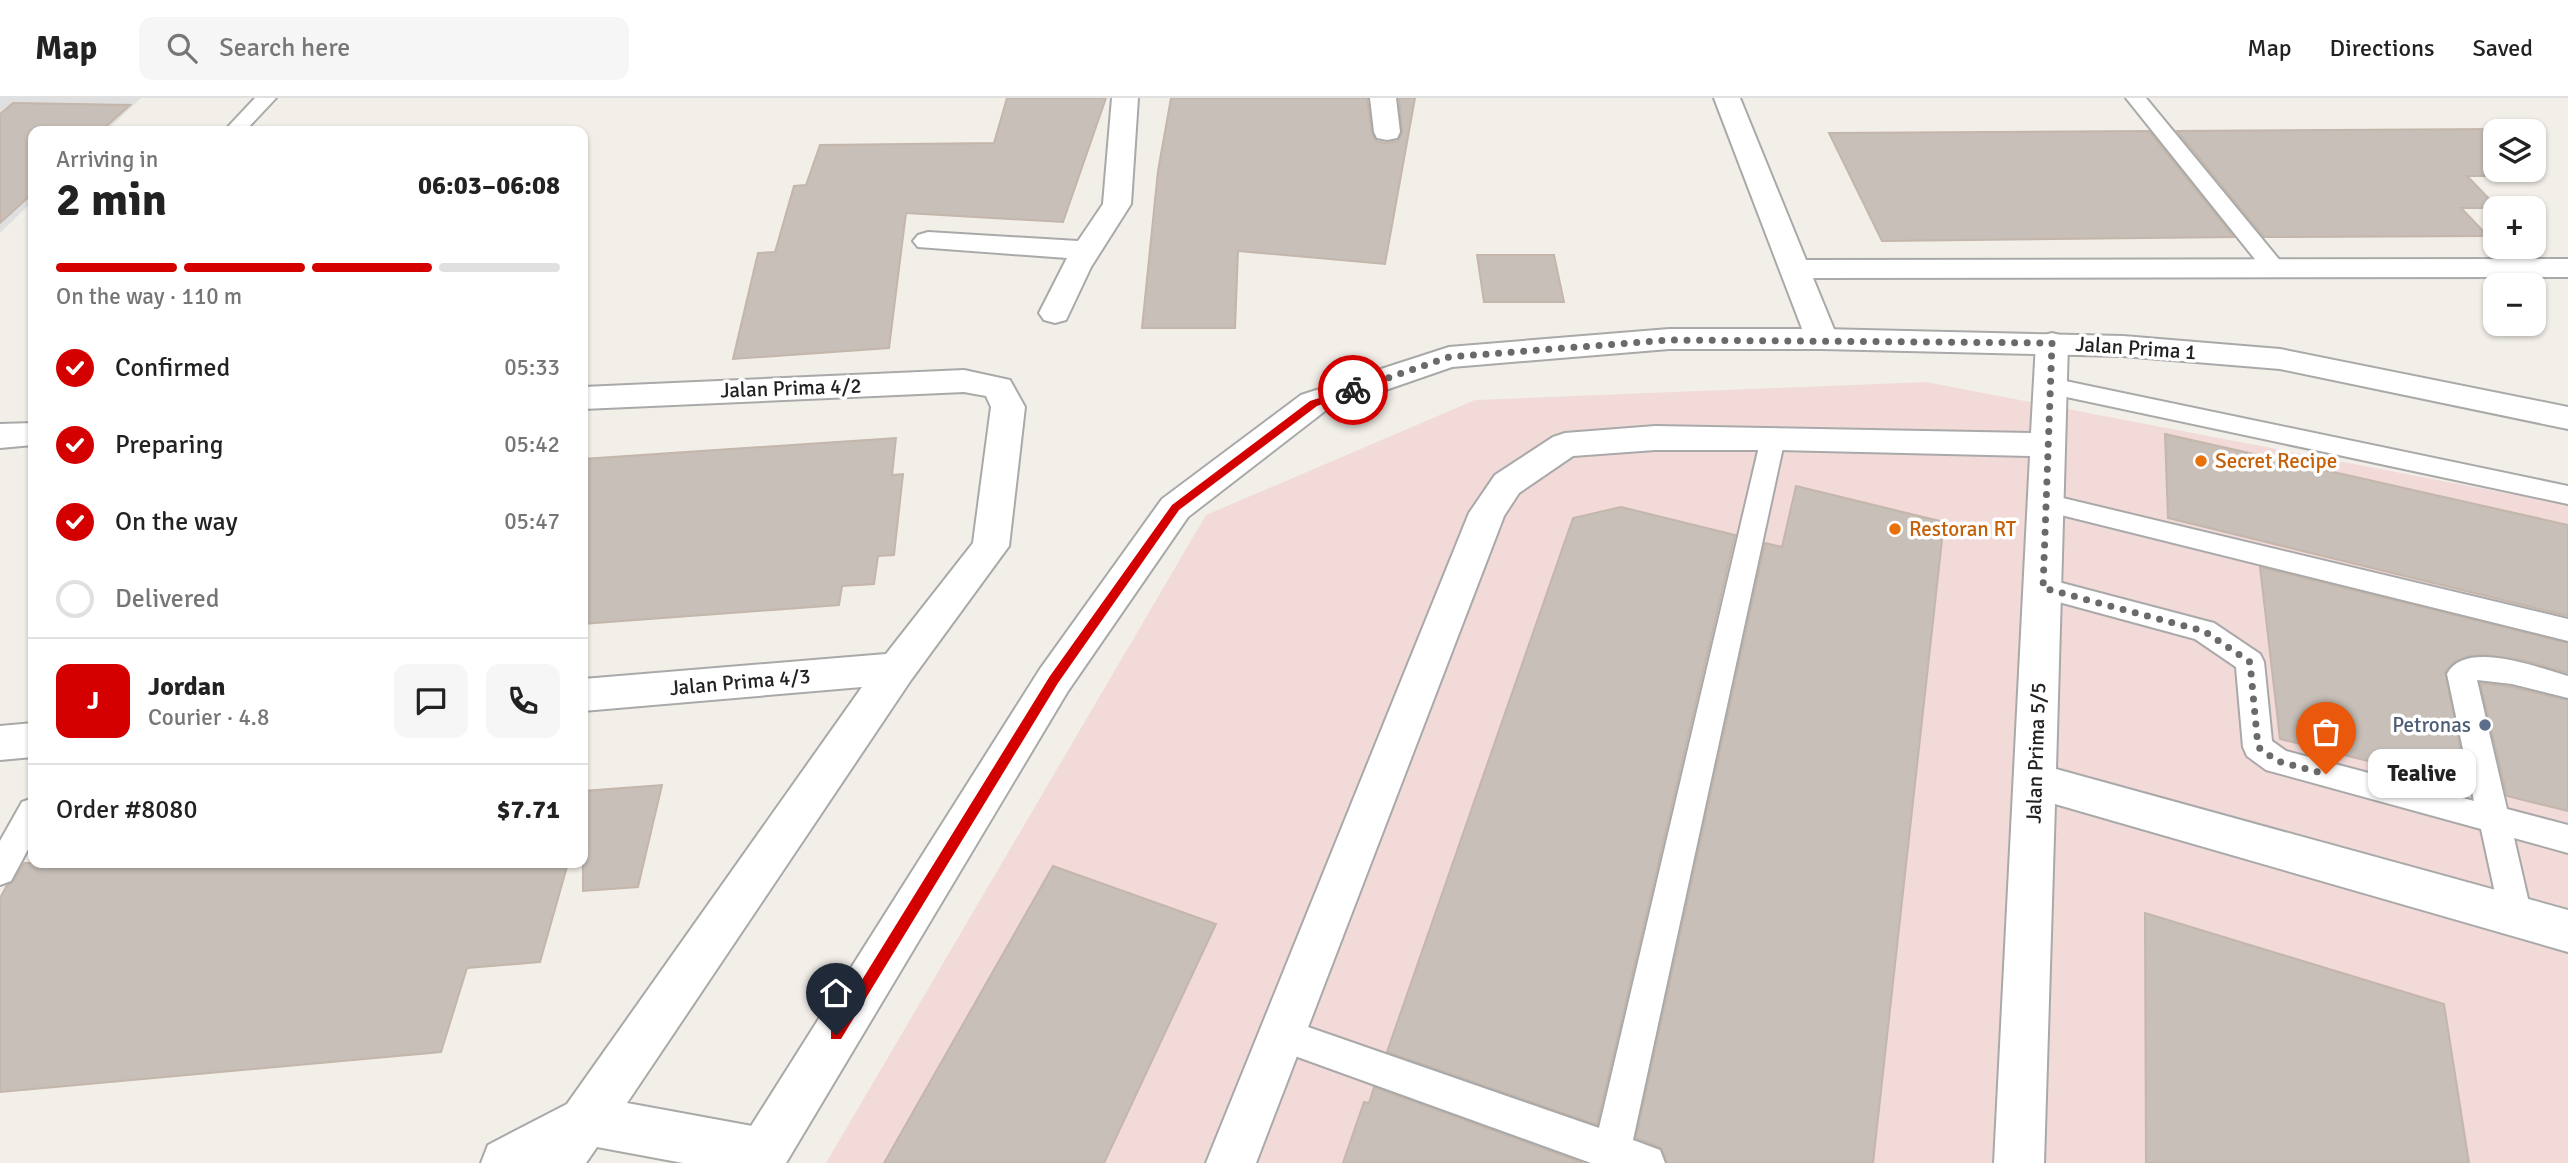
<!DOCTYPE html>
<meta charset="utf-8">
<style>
:root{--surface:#fff;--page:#f6f6f6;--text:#222;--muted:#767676;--line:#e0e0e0;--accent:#d40000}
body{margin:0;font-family:Signika,sans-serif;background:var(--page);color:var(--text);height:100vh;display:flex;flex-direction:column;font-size:26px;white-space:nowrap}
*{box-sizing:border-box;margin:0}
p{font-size:23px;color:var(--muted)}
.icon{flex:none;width:38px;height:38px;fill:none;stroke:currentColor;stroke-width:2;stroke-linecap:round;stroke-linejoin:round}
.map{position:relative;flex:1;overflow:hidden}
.side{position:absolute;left:28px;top:28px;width:560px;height:742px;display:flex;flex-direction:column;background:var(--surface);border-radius:14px;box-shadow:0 2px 5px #0004}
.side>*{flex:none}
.fabs{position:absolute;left:2483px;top:21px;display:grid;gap:14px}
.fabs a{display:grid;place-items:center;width:63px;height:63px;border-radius:14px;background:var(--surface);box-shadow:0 2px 5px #0004;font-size:35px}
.pin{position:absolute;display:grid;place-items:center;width:60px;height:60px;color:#fff;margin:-72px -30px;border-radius:50% 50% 50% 0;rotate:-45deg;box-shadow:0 0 7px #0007}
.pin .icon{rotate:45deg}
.courier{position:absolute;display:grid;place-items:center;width:70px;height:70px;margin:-35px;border:5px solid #d40000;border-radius:50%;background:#fff;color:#222;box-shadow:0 2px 9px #0007}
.bubble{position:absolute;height:49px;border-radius:14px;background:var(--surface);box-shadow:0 2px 5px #0004;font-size:23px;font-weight:700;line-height:49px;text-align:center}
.head em{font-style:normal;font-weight:700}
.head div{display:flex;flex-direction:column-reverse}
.head{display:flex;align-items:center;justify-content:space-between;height:119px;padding:0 28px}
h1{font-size:46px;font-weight:700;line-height:52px}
.bar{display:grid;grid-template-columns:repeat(4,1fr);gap:10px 7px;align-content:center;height:84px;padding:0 28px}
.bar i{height:9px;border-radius:5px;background:var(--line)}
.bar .on{background:var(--accent)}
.bar p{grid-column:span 4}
.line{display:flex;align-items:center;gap:18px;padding:0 28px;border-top:2px solid var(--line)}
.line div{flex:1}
.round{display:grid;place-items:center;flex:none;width:74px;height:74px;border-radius:14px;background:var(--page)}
ol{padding:0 28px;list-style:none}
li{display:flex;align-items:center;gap:21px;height:77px}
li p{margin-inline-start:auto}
li .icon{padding:7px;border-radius:50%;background:var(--accent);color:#fff;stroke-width:4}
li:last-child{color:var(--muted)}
li i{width:38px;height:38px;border:4px solid var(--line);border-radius:50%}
header{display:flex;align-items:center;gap:42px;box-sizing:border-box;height:98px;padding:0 35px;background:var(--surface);border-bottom:2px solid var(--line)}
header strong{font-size:33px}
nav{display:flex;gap:38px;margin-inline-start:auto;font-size:24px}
.search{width:490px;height:63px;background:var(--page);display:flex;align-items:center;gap:18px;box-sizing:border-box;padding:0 24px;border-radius:14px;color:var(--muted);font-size:26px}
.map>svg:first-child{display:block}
.residential{fill:#e0dfdf}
.commercial{fill:#f2dad9}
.building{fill:#c7bfb8;stroke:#c4b6ab;stroke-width:2}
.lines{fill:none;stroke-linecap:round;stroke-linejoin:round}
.service-casing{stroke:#a9a9a9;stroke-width:4}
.minor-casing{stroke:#a9a9a9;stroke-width:4}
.tertiary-casing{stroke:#a9a9a9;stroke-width:4}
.service{fill:#fff;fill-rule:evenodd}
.minor{fill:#fff;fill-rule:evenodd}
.tertiary{fill:#fff;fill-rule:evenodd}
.route{fill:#d40000}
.done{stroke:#6b6a68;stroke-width:7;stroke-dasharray:0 12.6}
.food-dot{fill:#e8710a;stroke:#fff;stroke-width:2.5}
.service-dot{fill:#5c6f8a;stroke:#fff;stroke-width:2.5}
.labels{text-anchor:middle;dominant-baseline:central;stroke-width:7;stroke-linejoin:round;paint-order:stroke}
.street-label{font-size:21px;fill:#222;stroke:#fff}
.food-label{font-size:21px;fill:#c56008;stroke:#fff;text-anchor:start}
.service-label{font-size:21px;fill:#4e5e75;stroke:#fff;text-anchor:end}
</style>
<header>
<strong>Map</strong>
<div class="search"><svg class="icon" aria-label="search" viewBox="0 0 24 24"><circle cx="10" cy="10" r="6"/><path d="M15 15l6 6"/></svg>Search here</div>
<nav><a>Map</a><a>Directions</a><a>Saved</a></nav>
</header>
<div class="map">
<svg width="2568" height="1065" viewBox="0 0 2568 1065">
<rect width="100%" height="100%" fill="#f2efe9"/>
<path class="residential" d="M0 0H141L106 33H33V103L0 135Z"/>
<path class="commercial" d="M1926 284 2568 407V1065H826L1206 417 1475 302Z"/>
<path class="building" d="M1007 0H1106L1063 124 906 115 889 250 733 261 758 155 775 154 794 88 806 87 820 47 994 45Z
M1171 0H1367L1372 35 1376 43 1386 45 1398 43 1402 35 1399 0H1415L1385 166 1238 153 1235 230H1142L1158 73Z
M13 5 130 7 101 33H33V95L0 125V16Z
M2496 31V78H2467L2498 110H2461L2488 138 2264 139 2177 33Z
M2149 33 2234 139 1882 143 1829 35Z
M1477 157H1554L1564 204H1484Z
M2165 336 2568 427V518L2168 420Z
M896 340 892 377 903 376 894 457 878 458 874 486 842 488 839 507 583 526V361Z
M1796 388 1944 424 1873 1065H1667L1661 1050 1636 1040 1765 445 1782 449Z
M1621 409 1735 437 1597 1027 1387 954 1573 420Z
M2260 469 2568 545V575L2522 562 2485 557 2469 558 2455 563 2445 574 2468 688 2280 641Z
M2480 585 2512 589 2568 602V713L2507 698Z
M662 687 638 789 583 793V693Z
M24 765H568L540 864 467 870 441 954 0 994V800L7 787 13 784Z
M1053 768 1216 826 1104 1065H884Z
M2145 815 2444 906 2469 1065H2146Z
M1374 989 1583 1065H1343L1364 1004 1369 1005Z"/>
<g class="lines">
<defs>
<path id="service" d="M255 0H276L245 33H224Z
M2126 0H2146L2282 165 2285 170 2282 175H2266Z
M2051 280 2568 388V406L2043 294 2039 288 2043 282Z
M1773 332 1782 334 1785 340 1633 1042 1660 1052 1665 1065H1591L1270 949 1265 937 1270 925 1282 920 1599 1030 1761 340 1764 334Z
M2046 396 2568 521V543L2037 411 2033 405 2037 399Z
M2043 480 2214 525 2260 556 2264 564 2272 643 2286 653 2474 703 2447 576C2465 541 2539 570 2568 578V600L2512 586 2477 582 2507 711 2568 727V755L2514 740 2532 818 2528 828 2516 833 2504 828 2500 818 2481 731 2266 672 2247 658 2243 649 2236 569 2195 541 2033 497 2029 490 2033 483Z
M33 700V742L11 783 0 787V743L22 704Z"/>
<path id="minor" d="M1112 0H1138L1131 106 1091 169 1066 222 1055 225 1044 222 1039 215 1067 160 918 149 913 143 918 137 928 134 1078 143 1103 106Z
M1370 0H1396L1400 34 1397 40 1387 42 1377 40 1374 34Z
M1714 0H1740L1806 162 2568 161V179L1813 180 1838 241 1833 248 1822 251 1811 248 1806 241Z
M2052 235 2063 238 2068 245 2056 671 2568 812V854L2055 706 2044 1065H1994L2030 358 1773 352H1655L1573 358 1519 395 1504 418 1256 1065H1206L1469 415 1495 377 1553 339 1565 335 1655 328 2031 335 2036 245 2041 238Z
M964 272 1010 282 1025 309 1009 448 911 582 627 1005 763 1030 781 1037 788 1055 784 1065H683L597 1049 586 1065H481L488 1047 567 1006 862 589 583 613V581L886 556 973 445 991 309 986 298 964 294 583 311V289Z
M33 325V347L0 350V326Z
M33 625V659L0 662V628Z"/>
<path id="tertiary" d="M1669 231H1822L2123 238 2280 251 2568 309V331L2280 271 2123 258 1822 251H1669L1452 269 1325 313 1188 419 1068 593 786 1065H732L739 1047 1040 571 1162 401 1301 297 1449 249Z"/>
</defs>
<use href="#service" class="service-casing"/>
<use href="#minor" class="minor-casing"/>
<use href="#tertiary" class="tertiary-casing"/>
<use href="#service" class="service"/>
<use href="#minor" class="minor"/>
<use href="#tertiary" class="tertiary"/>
</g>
<path class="route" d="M1353 289 1357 292 1356 294 1317 308 1179 412 1058 585 841 941H831V932L1050 578 1172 407 1310 303Z"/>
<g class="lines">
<path class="done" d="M1353 292 1449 259 1669 242 2052 245 2043 490 2204 533 2250 564 2258 649 2277 663 2326 676"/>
</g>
<g class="food-dot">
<circle cx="2201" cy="363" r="7"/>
<circle cx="1895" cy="431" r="7"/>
</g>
<circle class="service-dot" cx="2485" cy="627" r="7"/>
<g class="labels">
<g class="street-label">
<text transform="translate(2136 250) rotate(4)">Jalan Prima 1</text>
<text transform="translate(791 290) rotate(-2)">Jalan Prima 4/2</text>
<text transform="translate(740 584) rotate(-5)">Jalan Prima 4/3</text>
<text transform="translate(2036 655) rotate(-88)">Jalan Prima 5/5</text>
</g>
<g class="food-label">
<text x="2215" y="363">Secret Recipe</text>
<text x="1909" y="431">Restoran RT</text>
</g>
<g class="service-label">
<text x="2471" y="627">Petronas</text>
</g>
</g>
</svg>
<div class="fabs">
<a><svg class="icon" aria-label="layers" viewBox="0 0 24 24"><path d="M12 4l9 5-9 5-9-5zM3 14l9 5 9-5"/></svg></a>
<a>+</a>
<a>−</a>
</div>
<div class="pin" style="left:2326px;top:676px;background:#ea580c"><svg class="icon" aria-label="bag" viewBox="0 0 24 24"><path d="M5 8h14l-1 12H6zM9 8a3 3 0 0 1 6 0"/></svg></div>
<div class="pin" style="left:836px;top:937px;background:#1f2937"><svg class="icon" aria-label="home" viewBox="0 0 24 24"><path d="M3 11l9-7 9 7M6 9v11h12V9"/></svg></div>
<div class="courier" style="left:1353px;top:292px"><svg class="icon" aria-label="bike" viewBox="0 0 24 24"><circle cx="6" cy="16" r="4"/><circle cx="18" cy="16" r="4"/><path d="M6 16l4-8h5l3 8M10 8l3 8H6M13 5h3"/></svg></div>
<div class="bubble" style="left:2368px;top:651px;width:108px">Tealive</div>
<section class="side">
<div class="head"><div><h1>2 min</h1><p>Arriving in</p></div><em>06:03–06:08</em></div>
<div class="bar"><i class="on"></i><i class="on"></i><i class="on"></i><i></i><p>On the way · 110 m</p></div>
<ol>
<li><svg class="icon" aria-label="check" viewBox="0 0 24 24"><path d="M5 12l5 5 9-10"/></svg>Confirmed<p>05:33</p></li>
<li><svg class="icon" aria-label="check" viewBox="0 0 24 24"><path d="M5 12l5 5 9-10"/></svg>Preparing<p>05:42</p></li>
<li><svg class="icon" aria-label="check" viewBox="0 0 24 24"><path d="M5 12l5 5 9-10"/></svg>On the way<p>05:47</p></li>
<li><i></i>Delivered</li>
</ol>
<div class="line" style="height:126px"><b class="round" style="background:var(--accent);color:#fff">J</b><div><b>Jordan</b><p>Courier · 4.8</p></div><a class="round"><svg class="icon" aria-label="chat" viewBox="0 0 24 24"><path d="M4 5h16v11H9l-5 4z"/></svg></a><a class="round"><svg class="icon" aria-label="phone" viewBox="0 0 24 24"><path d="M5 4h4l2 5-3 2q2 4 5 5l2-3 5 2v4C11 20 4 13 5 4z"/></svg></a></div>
<div class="line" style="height:91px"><div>Order #8080</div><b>$7.71</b></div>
</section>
</div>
